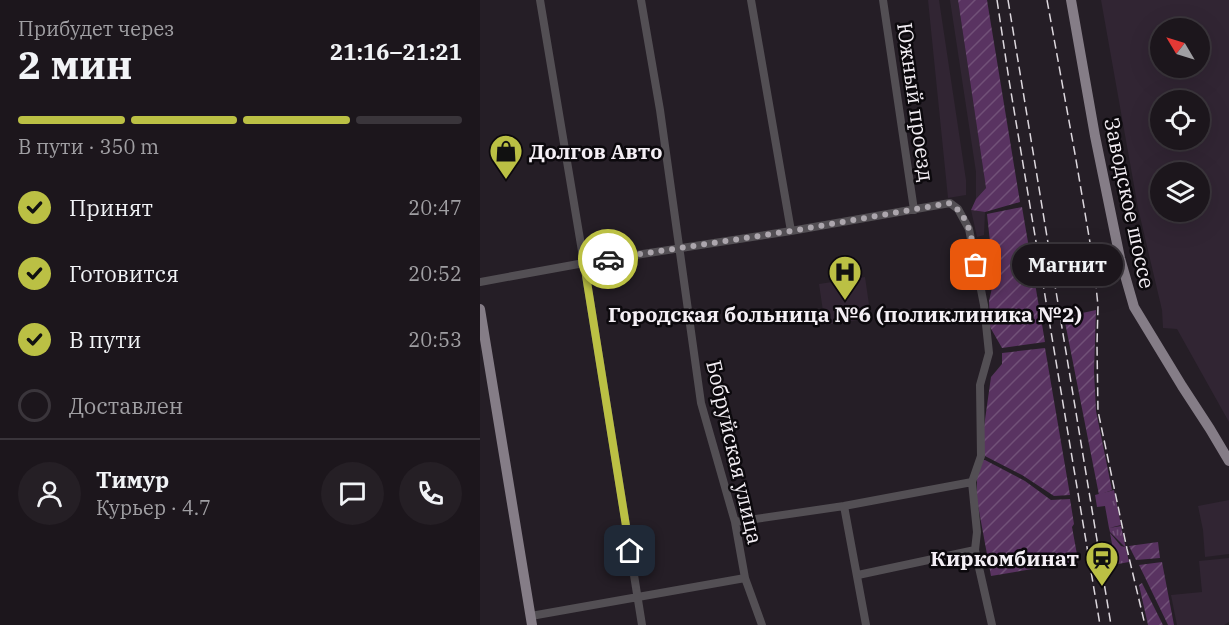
<!DOCTYPE html>
<html lang="ru">
<meta charset="utf-8">
<style>
:root{--surface:#1c161c;--page:#251f25;--text:#f1f3f6;--muted:#a09fa3;--line:#3a353b;--accent:#bbc044}
body{margin:0;font-family:"IBM Plex Serif",serif;background:var(--page);color:var(--text);height:100vh;display:flex;flex-direction:column;font-size:22px;white-space:nowrap}
*{box-sizing:border-box;margin:0}
p{font-size:20px;color:var(--muted)}
.icon{flex:none;width:33px;height:33px;fill:none;stroke:currentColor;stroke-width:2;stroke-linecap:round;stroke-linejoin:round}
.map{position:relative;flex:1;overflow:hidden}
.details{display:flex;flex-direction:column;background:var(--surface);width:480px}
.details>*{flex:none}
.needle{width:39px;rotate:308deg}
.fabs{position:absolute;left:670px;top:18px;display:grid;gap:12px}
.fabs a{display:grid;place-items:center;width:60px;height:60px;border-radius:50%;background:var(--surface);box-shadow:0 6px 24px #0002,0 0 0 2px var(--line);font-size:30px}
.pin{position:absolute;display:grid;place-items:center;width:51px;height:51px;color:#fff;margin:-26px;border-radius:12px;box-shadow:0 3px 9px #0006}
.courier{position:absolute;display:grid;place-items:center;width:60px;height:60px;margin:-30px;border:4px solid #bbc044;border-radius:50%;background:#fff;color:#222;box-shadow:0 2px 8px #0007}
.bubble{position:absolute;height:42px;border-radius:21px;background:var(--surface);box-shadow:0 6px 24px #0002,0 0 0 2px var(--line);font-size:20px;font-weight:700;line-height:42px;text-align:center}
.headline em{font-style:normal;font-weight:700}
.headline div{display:flex;flex-direction:column-reverse}
.headline{display:flex;align-items:center;justify-content:space-between;height:102px;padding:0 18px}
h1{font-size:39px;font-weight:700;line-height:45px}
.bar{display:grid;grid-template-columns:repeat(4,1fr);gap:9px 6px;align-content:center;height:72px;padding:0 18px}
.bar i{height:8px;border-radius:4px;background:var(--line)}
.bar .active{background:var(--accent)}
.bar p{grid-column:span 4}
.line{display:flex;align-items:center;gap:15px;padding:0 18px;border-top:2px solid var(--line)}
.line div{flex:1}
.round{display:grid;place-items:center;flex:none;width:63px;height:63px;border-radius:32px;background:var(--page)}
ol{padding:0 18px;list-style:none}
li{display:flex;align-items:center;gap:18px;height:66px}
li p{margin-inline-start:auto}
li .icon{padding:6px;border-radius:50%;background:var(--accent);color:#111;stroke-width:4}
li:last-child{color:var(--muted)}
li i{width:33px;height:33px;border:3px solid var(--line);border-radius:50%}
main{display:flex;flex:1;min-height:0}
.map>svg:first-child{display:block}
.built{fill:#312533;fill-rule:evenodd}
.grass{fill:url(#grass-tufts)}
.garden{fill:url(#garden-furrows)}
.lines{fill:none;stroke-linecap:round;stroke-linejoin:round}
.minor{stroke:#534f54;stroke-width:8}
.major{stroke:#857d87;stroke-width:10}
.rail{stroke:#ddd8de;stroke-width:1.5;stroke-dasharray:9 4.5;stroke-linecap:butt}
.done{stroke:#aca6ad;stroke-width:6;stroke-dasharray:0 10.8}
.route{stroke:#bbc044;stroke-width:8}
.labels{text-anchor:middle;dominant-baseline:central;stroke-width:5;stroke-linejoin:round;paint-order:stroke}
.street-label{font-size:21px;fill:#f4eff5;stroke:#0c090d}
.poi-label{font-size:21px;font-weight:bold;fill:#f4eff5;stroke:#0c090d;text-anchor:start}
</style>
<main>
<section class="details">
<div class="headline"><div><h1>2 мин</h1><p>Прибудет через</p></div><em>21:16–21:21</em></div>
<div class="bar"><i class="active"></i><i class="active"></i><i class="active"></i><i></i><p>В пути · 350 m</p></div>
<ol>
<li><svg class="icon" aria-label="check" viewBox="0 0 24 24"><path d="M5 12l5 5 9-10"/></svg>Принят<p>20:47</p></li>
<li><svg class="icon" aria-label="check" viewBox="0 0 24 24"><path d="M5 12l5 5 9-10"/></svg>Готовится<p>20:52</p></li>
<li><svg class="icon" aria-label="check" viewBox="0 0 24 24"><path d="M5 12l5 5 9-10"/></svg>В пути<p>20:53</p></li>
<li><i></i>Доставлен</li>
</ol>
<div class="line" style="height:108px"><a class="round"><svg class="icon" aria-label="person" viewBox="0 0 24 24"><circle cx="12" cy="8" r="4"/><path d="M4 21q1-7 8-7t8 7"/></svg></a><div><b>Тимур</b><p>Курьер · 4.7</p></div><a class="round"><svg class="icon" aria-label="chat" viewBox="0 0 24 24"><path d="M4 5h16v11H9l-5 4z"/></svg></a><a class="round"><svg class="icon" aria-label="phone" viewBox="0 0 24 24"><path d="M5 4h4l2 5-3 2q2 4 5 5l2-3 5 2v4C11 20 4 13 5 4z"/></svg></a></div>
</section>
<div class="map">
<svg width="749" height="625" viewBox="0 0 749 625">
<defs>
<pattern id="grass-tufts" width="24" height="20" patternUnits="userSpaceOnUse" patternTransform="scale(1.5)"><rect width="24" height="20" fill="#593361"/><path d="M3 7l-1-3M5 7V3M7 7l1-3M15 17l-1-3M17 17v-4M19 17l1-3" fill="none" stroke="#715178"/></pattern>
<pattern id="garden-furrows" width="10" height="10" patternUnits="userSpaceOnUse" patternTransform="scale(1.5)"><rect width="10" height="10" fill="#593361"/><path d="M-1 1l2-2M0 10L10 0M9 11l2-2" fill="none" stroke="#715178"/></pattern>
</defs>
<rect width="100%" height="100%" fill="#251e26"/>
<path class="built" d="M448 0H459L486 180V195L468 198Z
M470 0H478L506 188 496 199V172Z
M621 0H749V422L697 329 683 328 682 310 658 208ZM681 28H720V68H681ZM681 100H720V140H681ZM681 172H720V212H681Z
M491 210 505 212 504 235 497 237Z
M385 277 391 318 345 325 339 284Z
M749 500V554L725 557 723 530 718 506Z
M749 558V622L744 625H697L691 595 722 592 719 561Z"/>
<path class="grass" d="M634 490 641 525 629 528 625 506 617 507 615 495Z
M641 526 649 562 638 564 635 561 630 533 641 546 645 547 630 532 629 528Z"/>
<path class="garden" d="M478 0H507L540 202 505 212 491 210 496 199 506 188Z
M542 207 565 342 522 348 510 327 509 301 514 279 507 214Z
M616 310 614 371 616 411 632 490 619 495 584 317Z
M565 348 590 495 574 496 542 475 503 455 502 441 511 377 522 364V353Z
M502 460H505L545 481 571 500 590 499 594 524 592 527 598 560 593 562 511 576 497 500V477Z
M678 542 680 558 656 560 649 546Z
M682 562 694 625H688L659 565Z
M662 583 683 625H668L659 585Z"/>
<g class="lines">
<path class="minor" d="M60 0 104 263 162 625
M161 0 180 110 221 403 255 522 265 578 282 625
M271 0 311 231
M403 0 434 210
M0 282 104 263 311 231 470 203 478 209 489 229 504 305 509 353 500 385 501 456 492 482 497 532 495 550 512 625
M364 506 386 625
M255 522 364 506 492 482
M378 575 495 550
M51 616 265 578"/>
<path class="major" d="M591 0 615 136 640 258 654 307 702 386 730 429 749 461
M0 309 52 625"/>
<path class="rail" d="M517 0 529 80 620 625
M528 0 631 625
M567 0 595 154 614 266 618 306 617 345 618 411 647 549 665 625"/>
</g>
<g class="lines">
<path class="done" d="M128 259 311 231 470 203C491 218 492 241 496 265"/>
<path class="route" d="M128 259 104 263 150 551"/>
</g>
<defs>
<symbol id="shop-pin" viewBox="-11 -11 22 30"><path d="M0 17L-7.5 6A9.5 9.5 0 1 1 7.5 6Z" fill="#bbc044" stroke="#0c090d"/><path d="M-5-2.5h2.3a2.7 3.5 0 0 1 5.4 0H5L5.5 6h-11ZM-1.5-2.5h3a1.5 2.3 0 0 0-3 0Z" fill="#111"/></symbol>
<symbol id="hospital-pin" viewBox="-11 -11 22 30"><path d="M0 17L-7.5 6A9.5 9.5 0 1 1 7.5 6Z" fill="#bbc044" stroke="#0c090d"/><path d="M-5-5h3v3.5h4V-5h3V5h-3V1.5h-4V5h-3Z" fill="#111"/></symbol>
<symbol id="station-pin" viewBox="-11 -11 22 30"><path d="M0 17L-7.5 6A9.5 9.5 0 1 1 7.5 6Z" fill="#bbc044" stroke="#0c090d"/><path d="M-3-6H3Q5-6 5-4V2Q5 4 3 4L4.5 6H3L1.5 4h-3L-3 6H-4.5L-3 4Q-5 4-5 2V-4Q-5-6-3-6ZM-3.5-4v3h7v-3ZM-3.5 1v1.5H-2V1ZM2 1v1.5H3.5V1Z" fill="#111"/></symbol>
</defs>
<g fill-rule="evenodd">
<use href="#shop-pin" x="7" y="132" width="38" height="52"/>
<use href="#hospital-pin" x="346" y="253" width="38" height="52"/>
<use href="#station-pin" x="603" y="539" width="38" height="52"/>
</g>
<g class="labels">
<g class="street-label">
<text transform="translate(436 102) rotate(82)">Южный проезд</text>
<text transform="translate(650 203) rotate(78)">Заводское шоссе</text>
<text transform="translate(255 452) rotate(77)">Бобруйская улица</text>
</g>
<g class="poi-label">
<text x="49" y="151">Долгов Авто</text>
<text x="365" y="314" text-anchor="middle">Городская больница №6 (поликлиника №2)</text>
<text x="599" y="558" text-anchor="end">Киркомбинат</text>
</g>
</g>
</svg>
<div class="fabs">
<a><svg class="needle" viewBox="-14 -14 28 28"><path d="M0-13l5 13h-10z" fill="#e53935"/><path d="M0 13l5-13h-10z" fill="#a09fa3"/></svg></a>
<a><svg class="icon" aria-label="locate" viewBox="0 0 24 24"><circle cx="12" cy="12" r="6"/><path d="M12 2v4M12 18v4M2 12h4M18 12h4"/></svg></a>
<a><svg class="icon" aria-label="layers" viewBox="0 0 24 24"><path d="M12 4l9 5-9 5-9-5zM3 14l9 5 9-5"/></svg></a>
</div>
<div class="pin" style="left:496px;top:265px;background:#ea580c"><svg class="icon" aria-label="bag" viewBox="0 0 24 24"><path d="M5 8h14l-1 12H6zM9 8a3 3 0 0 1 6 0"/></svg></div>
<div class="pin" style="left:150px;top:551px;background:#1f2937"><svg class="icon" aria-label="home" viewBox="0 0 24 24"><path d="M3 11l9-7 9 7M6 9v11h12V9"/></svg></div>
<div class="courier" style="left:128px;top:259px"><svg class="icon" aria-label="car" viewBox="0 0 24 24"><path d="M5 17H2v-5l4-1 3-4h7l3 4 3 1v5h-3M9 17h6M6 11h13"/><circle cx="7" cy="17" r="2"/><circle cx="17" cy="17" r="2"/></svg></div>
<div class="bubble" style="left:532px;top:244px;width:111px">Магнит</div>
</div>
</main>
